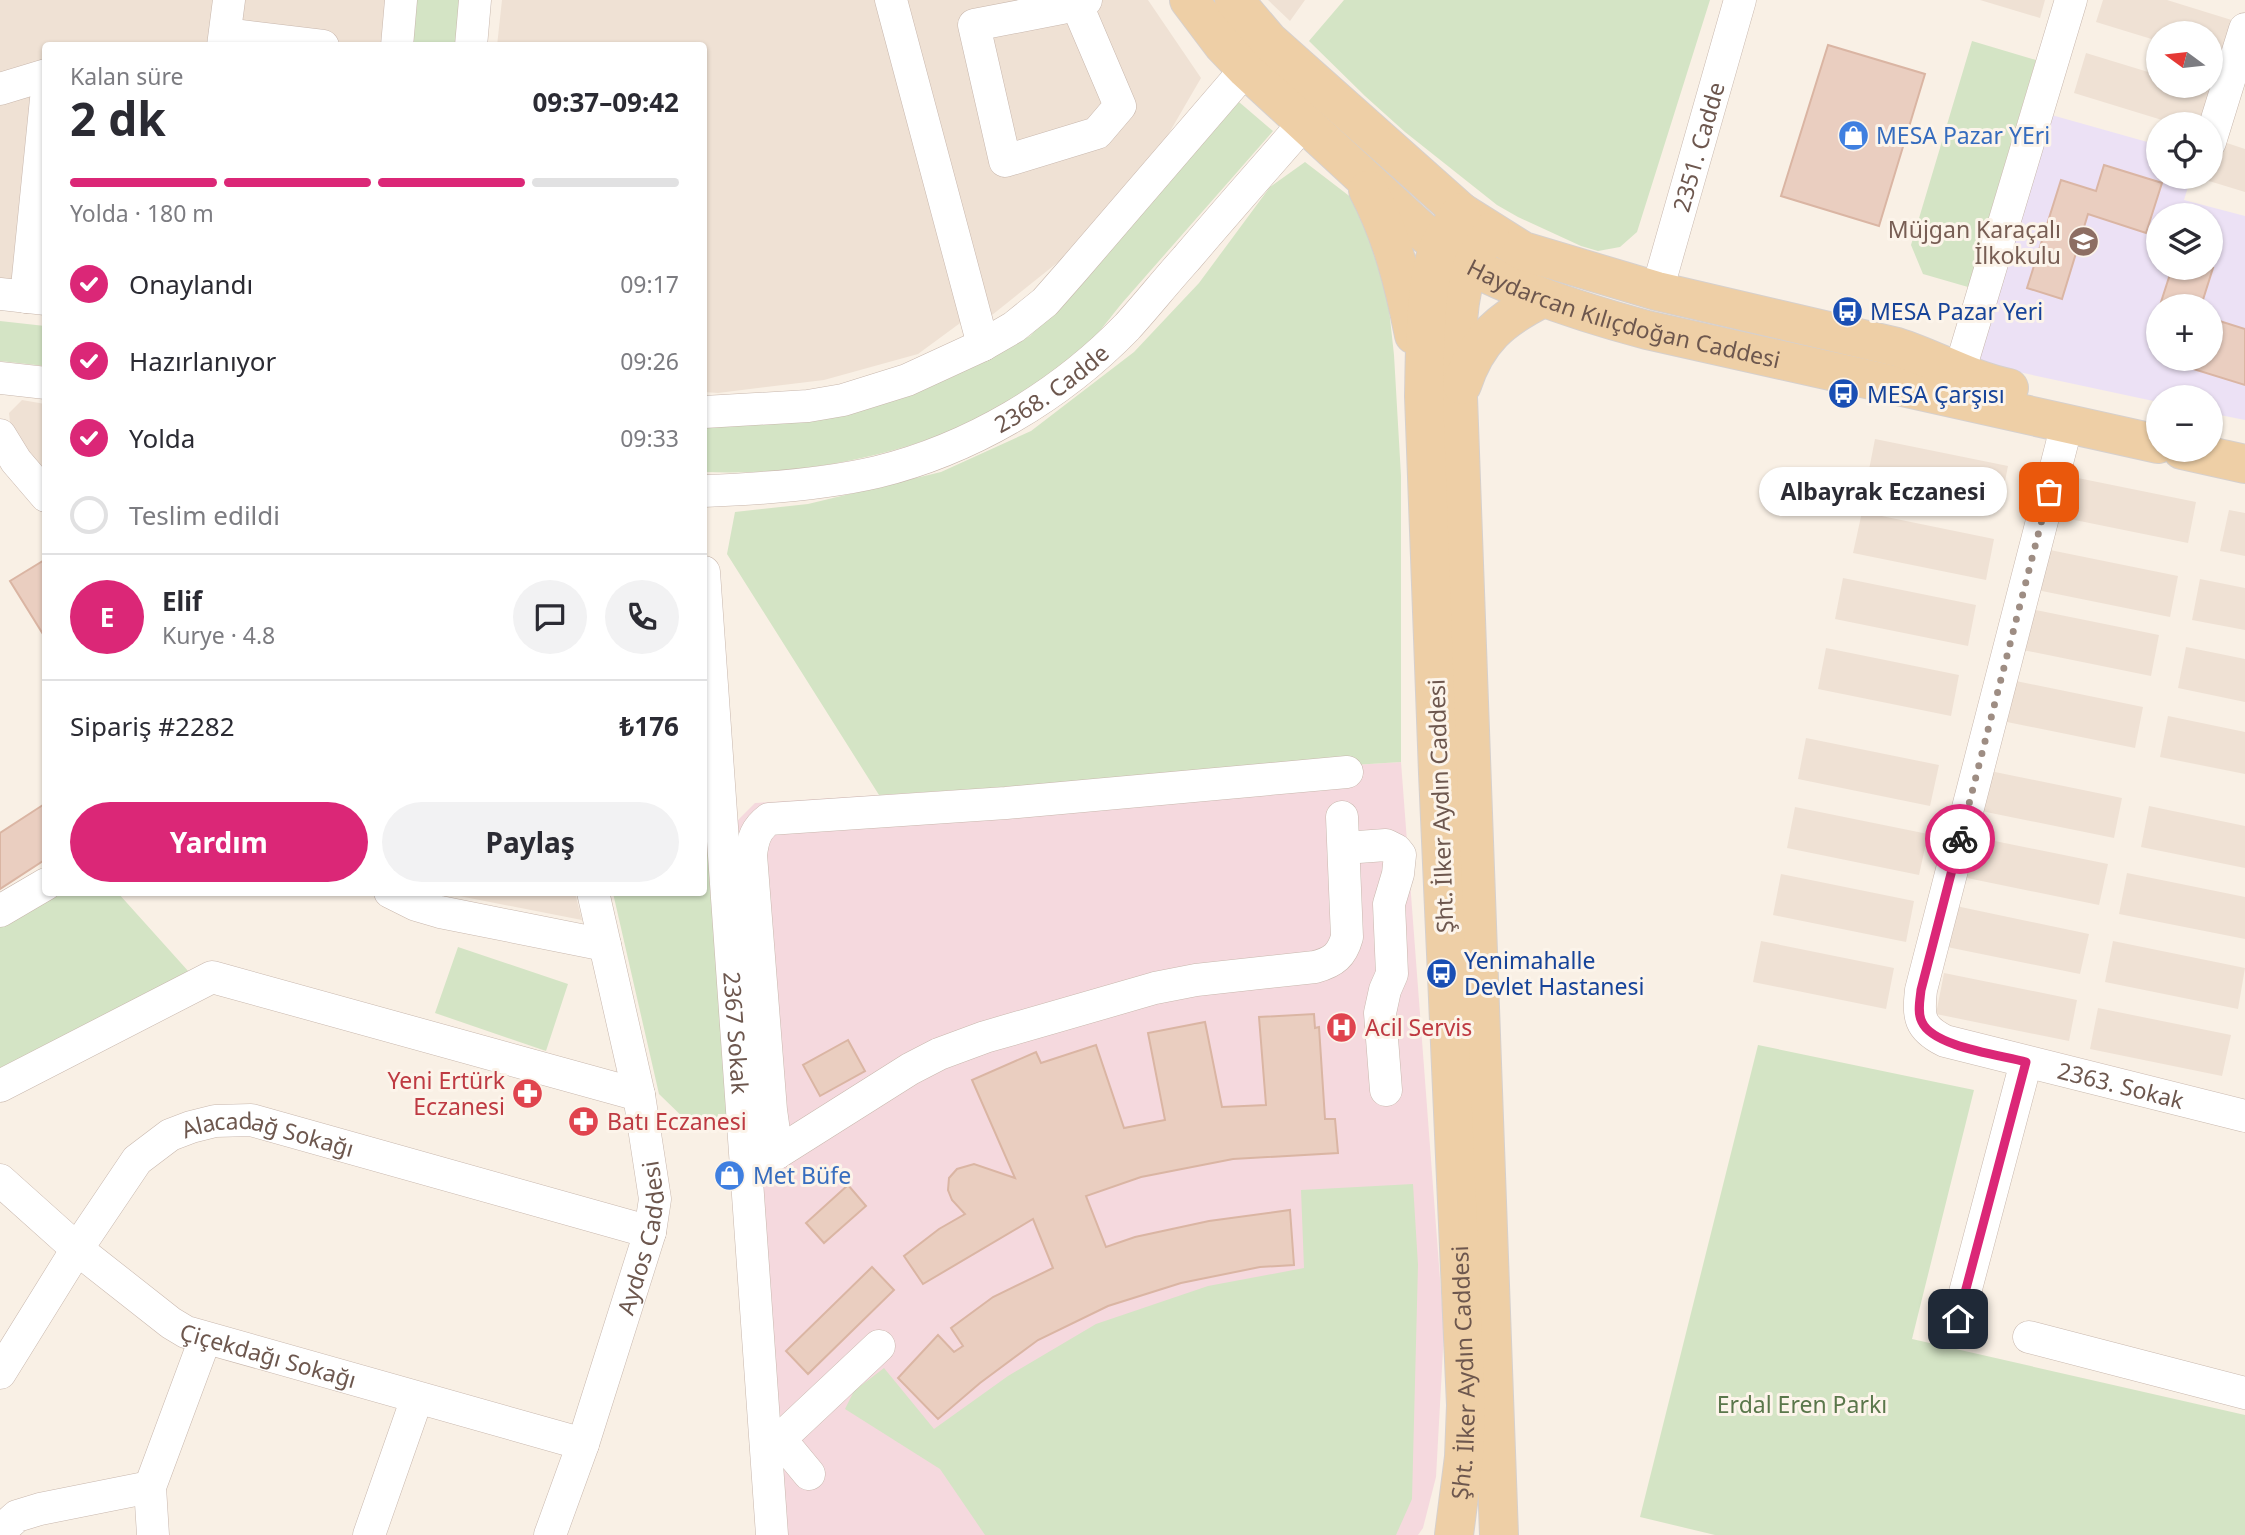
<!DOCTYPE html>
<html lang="tr">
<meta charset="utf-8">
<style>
:root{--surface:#fff;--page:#f2f2f3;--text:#2b2b33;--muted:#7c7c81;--line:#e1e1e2;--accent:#db2777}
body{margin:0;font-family:"Noto Sans",sans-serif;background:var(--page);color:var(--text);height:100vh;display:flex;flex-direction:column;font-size:26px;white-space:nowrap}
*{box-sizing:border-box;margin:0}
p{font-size:23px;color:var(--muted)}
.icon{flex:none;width:38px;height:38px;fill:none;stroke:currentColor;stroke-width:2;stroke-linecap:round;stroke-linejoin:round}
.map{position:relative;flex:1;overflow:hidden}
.panel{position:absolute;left:42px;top:42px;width:665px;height:854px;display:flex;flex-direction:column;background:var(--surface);border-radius:7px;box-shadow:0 2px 5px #0004}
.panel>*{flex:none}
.needle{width:46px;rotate:285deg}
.controls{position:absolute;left:2146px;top:21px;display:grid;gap:14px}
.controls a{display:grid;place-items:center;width:77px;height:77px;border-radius:50%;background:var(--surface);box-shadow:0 2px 5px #0004;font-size:35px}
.pin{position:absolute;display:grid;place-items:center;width:60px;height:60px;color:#fff;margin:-30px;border-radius:14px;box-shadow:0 4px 10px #0006}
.courier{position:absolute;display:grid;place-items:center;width:70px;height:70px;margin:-35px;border:5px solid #db2777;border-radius:50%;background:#fff;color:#222;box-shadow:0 2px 9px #0007}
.bubble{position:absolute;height:49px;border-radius:24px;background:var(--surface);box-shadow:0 2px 5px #0004;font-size:23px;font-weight:700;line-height:49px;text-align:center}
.headline em{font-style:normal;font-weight:700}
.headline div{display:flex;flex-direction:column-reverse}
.headline{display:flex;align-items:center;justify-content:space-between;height:119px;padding:0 28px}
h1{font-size:46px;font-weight:700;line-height:52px}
.bar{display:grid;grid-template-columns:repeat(4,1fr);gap:10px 7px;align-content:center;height:84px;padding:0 28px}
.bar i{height:9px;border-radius:5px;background:var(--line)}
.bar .current{background:var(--accent)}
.bar p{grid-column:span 4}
.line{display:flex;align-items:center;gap:18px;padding:0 28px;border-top:2px solid var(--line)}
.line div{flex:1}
.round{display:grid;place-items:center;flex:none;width:74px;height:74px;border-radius:37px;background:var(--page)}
ol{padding:0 28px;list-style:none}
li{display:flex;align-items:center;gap:21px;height:77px}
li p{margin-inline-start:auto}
li .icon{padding:7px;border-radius:50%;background:var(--accent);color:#fff;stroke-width:4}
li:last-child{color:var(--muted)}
li i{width:38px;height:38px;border:4px solid var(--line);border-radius:50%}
.action{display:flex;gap:14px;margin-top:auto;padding:14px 28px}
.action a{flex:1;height:80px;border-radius:42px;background:var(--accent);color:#fff;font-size:28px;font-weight:700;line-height:80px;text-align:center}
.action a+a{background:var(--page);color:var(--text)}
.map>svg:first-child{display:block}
.residential{fill:#efe1d4}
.education{fill:#ece1f5;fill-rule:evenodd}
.medical{fill:#f5d9de}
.green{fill:#d4e4c5}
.building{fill:#eacec0;stroke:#dab5a3;stroke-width:2}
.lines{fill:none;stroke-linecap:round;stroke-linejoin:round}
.minor-casing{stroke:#c8b7ad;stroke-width:33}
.major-casing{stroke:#d6d0cd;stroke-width:40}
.minor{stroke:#fff;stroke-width:32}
.major{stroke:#eecfa6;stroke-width:38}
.done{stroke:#9e8d83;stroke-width:7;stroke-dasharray:0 12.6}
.route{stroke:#db2777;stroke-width:9}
.labels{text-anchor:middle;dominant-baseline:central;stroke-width:6;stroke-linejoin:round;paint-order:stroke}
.shop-label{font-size:23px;fill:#366cbe;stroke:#fcf4ea;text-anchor:start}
.street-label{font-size:23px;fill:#6d574e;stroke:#fcf4ea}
.education-label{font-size:23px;fill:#785e54;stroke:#fcf4ea;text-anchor:end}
.transit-label{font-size:23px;fill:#164399;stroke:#fcf4ea;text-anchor:start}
.health-label{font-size:23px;fill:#be3a42;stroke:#fcf4ea;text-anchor:start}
.park-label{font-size:23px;fill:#5a774b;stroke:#fcf4ea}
</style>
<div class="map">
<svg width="2245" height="1535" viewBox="0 0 2245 1535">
<rect width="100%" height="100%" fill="#f9f0e5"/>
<path class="residential" d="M0 0H389L384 45 46 46 45 284 0 279Z
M502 0H877L967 318 918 354 824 380 718 393 704 392V46H497Z
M902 0H1148L1201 78 1147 171 1072 251 992 315Z
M1268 0H1305L1290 21Z
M1980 0H2045L2040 18Z
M2103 0H2167L2238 22 2226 62 2210 57V33H2158V41L2096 22Z
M2086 53 2158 75V86H2193L2215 93 2206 124H2175L2074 93Z
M2221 141 2245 149V192L2209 181Z
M22 400 45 404V473L11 432 9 413Z
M1875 439 2008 466 2000 507 1867 480Z
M2063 475 2196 502 2188 543 2055 516Z
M2229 510 2245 513V556L2220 551Z
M1862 512 1994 539 1986 580 1853 553Z
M2045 549 2178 576 2170 617 2037 590Z
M1843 578 1976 605 1968 646 1835 619Z
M2200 579 2245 588V630L2192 620Z
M2026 608 2159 635 2151 676 2018 649Z
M2186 647 2245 659V702L2178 688Z
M1826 648 1959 675 1951 716 1818 689Z
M2011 680 2143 707 2135 748 2002 721Z
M2168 716 2245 732V774L2160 757Z
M1806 738 1939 765 1930 806 1798 779Z
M1990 771 2122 798 2114 838 1981 811Z
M2149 806 2245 826V868L2141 847Z
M1795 807 1928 834 1919 875 1787 848Z
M1975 837 2108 864 2099 905 1967 878Z
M2127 873 2245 897V939L2119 914Z
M1781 874 1914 901 1906 942 1773 915Z
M444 893H575L582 920Z
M1956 906 2089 934 2080 974 1947 947Z
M1761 941 1894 968 1886 1009 1753 982Z
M2113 941 2245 968 2238 1009 2105 982Z
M1944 973 2077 1000 2069 1041 1936 1014Z
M2098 1008 2231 1035 2222 1076 2090 1049Z"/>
<path class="education" d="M2048 114 2158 145V177H2191L2184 200 2245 216V420L2210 413V397H2158V402L1986 365 1980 360 1979 353ZM2158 215H2210V268H2158ZM2158 306H2210V359H2158Z"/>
<path class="medical" d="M1401 762 1444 1332 1436 1477 1423 1528 1418 1535H786L737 821 755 803Z"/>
<path class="green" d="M415 0H467L462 45 410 46Z
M1344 0H1710L1637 232 1620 247 1598 251 1581 246 1518 217 1497 205 1405 132 1365 96 1309 41Z
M1972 41 2036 60 1968 287 1923 274 1911 245Z
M1239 102 1273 131C1223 188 1173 245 1123 302 1108 320 1081 357 1064 369 960 444 830 477 704 472V425L794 422 873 407 950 378 1030 336Z
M1305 162 1361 205 1377 241 1388 300 1394 355 1401 476V762L879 795 727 554 735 512 808 504 941 472 1031 431 1134 352 1199 283 1270 187Z
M0 321 45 326V366L0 361Z
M704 768 727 1114H718L716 1127 694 1128 659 1094 613 893 704 892Z
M53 893H118L189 972 0 1074V920Z
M458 947 568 984 546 1051 435 1013Z
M1758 1045 1974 1090 1912 1339 2245 1415V1535H1715L1640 1517Z
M1413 1184 1418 1265 1412 1499 1396 1535H985L940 1469 845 1409 854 1391 884 1368 934 1429 1008 1376 1096 1324 1208 1286 1304 1268 1301 1190Z"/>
<path class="building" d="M1828 45 1925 74 1879 226 1781 196Z
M2104 165 2162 183 2146 233 2088 214 2062 299 2027 288 2061 180 2096 191Z
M2172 268H2213L2201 306H2164L2165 303 2161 302Z
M2210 318 2245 329V385L2174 363V359H2210Z
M46 559V639L10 581Z
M46 803V859L0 889V833Z
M1314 1014 1315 1028 1319 1027 1325 1119H1335L1338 1153 1233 1159 1141 1177 1086 1196 1106 1247 1135 1237 1209 1221 1290 1210 1294 1265 1260 1267 1181 1283 1108 1306 1038 1340 980 1383 938 1419 898 1378 938 1335 954 1352 963 1346 951 1328 993 1297 1053 1268 1033 1219 923 1284 904 1256 939 1229 965 1214 952 1200 948 1190 949 1178 957 1169 974 1164 1015 1178 972 1080 1036 1052 1041 1063 1096 1045 1124 1128 1165 1120 1148 1033 1205 1022 1222 1107 1266 1105 1259 1017Z
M848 1040 865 1071 820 1096 803 1065Z
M848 1185 866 1206 824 1243 806 1223Z
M872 1267 894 1290 808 1374 786 1351Z"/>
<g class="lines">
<defs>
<g id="minor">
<path d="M891 0 983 345"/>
<path d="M1077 5 1120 106 1097 133 1005 161 974 25 1077 5 1086 0"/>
<path d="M225 34 323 46"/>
<path d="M223 46 229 0"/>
<path d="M397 46 401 0"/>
<path d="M471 46 475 0"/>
<path d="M0 89 46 75"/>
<path d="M2210 142 2245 29"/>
<path id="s1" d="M1657 291 1740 0"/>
<path d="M0 294 46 299"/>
<path d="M26 297 46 99"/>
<path d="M1959 373 2071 0"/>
<path d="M0 378 46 383"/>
<path d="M704 412 808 406 843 400 907 380 983 345 1014 327 1045 302 1074 269 1246 69"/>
<path id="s2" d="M2067 424 1921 990C1918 1017 1919 1028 1945 1041L2245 1116"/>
<path d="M0 435 16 461 46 496"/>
<path id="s3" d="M704 491C761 489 821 485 877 472 971 449 1060 396 1127 327 1147 305 1166 281 1186 259 1225 213 1265 168 1304 123"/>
<path id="s4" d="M704 572 772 1535"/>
<path d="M1344 848 1386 845 1396 850 1400 855 1398 874 1389 904 1392 974 1385 990 1380 1013 1386 1090"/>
<path d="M390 892 416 905 440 912 605 945"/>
<path d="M0 911 46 884"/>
<path d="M0 1086 212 977 639 1095"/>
<path d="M777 1153 771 1110 751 855C753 838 756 829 769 819L1006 803 1347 772"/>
<path d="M761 1158 777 1153 910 1069 939 1054 985 1037 1155 988 1196 980 1315 967C1334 962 1342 955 1347 937L1342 817"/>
<path id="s5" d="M0 1180 77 1249 171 1323 186 1332 583 1444"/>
<path d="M1958 1319 2026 1062"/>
<path d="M2029 1337 2245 1393"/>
<path id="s6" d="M0 1373 77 1249 137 1160 170 1135 191 1127 215 1121 251 1120 650 1232"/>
<path d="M780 1439 809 1474"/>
<path d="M766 1444 780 1439 879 1346"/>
<path d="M0 1531 17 1516 40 1509 150 1487"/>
<path d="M153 1535 150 1487 205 1339"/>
<path d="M369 1535 417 1398"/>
<path id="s7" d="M550 1535 583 1444 650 1232 655 1199 639 1095 593 892"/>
</g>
<g id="major">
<path id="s8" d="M1189 0 1223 45 1246 69C1289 109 1333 149 1376 189 1406 216 1435 247 1471 266 1527 295 1587 314 1647 330L2158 444"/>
<path d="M1234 0 1269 41 1461 212 1523 251 1657 291 1897 347C1935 359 1969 380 2009 388"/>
<path d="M1368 190C1392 236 1404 284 1414 335"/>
<path d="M1490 232C1484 242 1475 253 1470 265 1453 304 1458 355 1458 397L1499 1535"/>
<path d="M1462 385C1477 339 1501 319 1543 298"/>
<path d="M2182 450 2245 464"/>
<path id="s9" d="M1454 1535 1464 1457 1466 1405 1438 773 1424 396C1425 356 1424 279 1440 244 1446 233 1454 222 1461 212"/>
</g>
</defs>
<use href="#minor" class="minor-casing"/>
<use href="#major" class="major-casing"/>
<use href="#minor" class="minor"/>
<use href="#major" class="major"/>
</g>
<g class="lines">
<path class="done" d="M1960 839 2049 492"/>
<path class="route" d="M1958 1319 2026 1062C2001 1055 1933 1047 1922 1022 1917 1013 1920 1000 1921 990L1960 839"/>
</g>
<defs>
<symbol id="shop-disc" viewBox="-11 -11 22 22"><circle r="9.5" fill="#3f7fe0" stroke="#fcf4ea"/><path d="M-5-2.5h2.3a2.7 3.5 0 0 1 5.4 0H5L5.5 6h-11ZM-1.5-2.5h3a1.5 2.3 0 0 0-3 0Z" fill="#fff"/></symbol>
<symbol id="school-disc" viewBox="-11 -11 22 22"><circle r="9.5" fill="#8d6e63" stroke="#fcf4ea"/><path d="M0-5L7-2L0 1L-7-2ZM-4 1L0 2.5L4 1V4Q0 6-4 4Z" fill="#fff"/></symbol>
<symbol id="bus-disc" viewBox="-11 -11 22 22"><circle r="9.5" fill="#1a4fb4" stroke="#fcf4ea"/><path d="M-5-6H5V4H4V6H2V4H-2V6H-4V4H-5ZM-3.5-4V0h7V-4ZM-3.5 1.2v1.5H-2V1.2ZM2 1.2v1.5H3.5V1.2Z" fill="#fff"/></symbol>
<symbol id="hospital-disc" viewBox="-11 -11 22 22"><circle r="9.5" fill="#e0444e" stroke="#fcf4ea"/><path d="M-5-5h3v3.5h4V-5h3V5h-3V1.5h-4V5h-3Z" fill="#fff"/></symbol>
<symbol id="pharmacy-disc" viewBox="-11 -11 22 22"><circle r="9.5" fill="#e0444e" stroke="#fcf4ea"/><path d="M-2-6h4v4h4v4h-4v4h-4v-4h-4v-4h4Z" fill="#fff"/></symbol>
</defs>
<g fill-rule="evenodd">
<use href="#shop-disc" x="1836" y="118" width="35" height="35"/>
<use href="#school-disc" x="2066" y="224" width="35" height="35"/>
<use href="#bus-disc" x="1830" y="294" width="35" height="35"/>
<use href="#bus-disc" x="1826" y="376" width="35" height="35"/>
<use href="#bus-disc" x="1424" y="956" width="35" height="35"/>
<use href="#hospital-disc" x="1324" y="1010" width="35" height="35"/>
<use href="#pharmacy-disc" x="510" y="1076" width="35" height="35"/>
<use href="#pharmacy-disc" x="566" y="1104" width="35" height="35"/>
<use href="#shop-disc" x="712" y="1158" width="35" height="35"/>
</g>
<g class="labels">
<g class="shop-label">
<text x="1876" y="135">MESA Pazar YEri</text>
<text x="753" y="1175">Met Büfe</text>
</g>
<g class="street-label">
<text stroke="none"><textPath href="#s1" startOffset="150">2351. Cadde</textPath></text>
<text stroke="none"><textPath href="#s8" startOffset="550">Haydarcan Kılıçdoğan Caddesi</textPath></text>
<text stroke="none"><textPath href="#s3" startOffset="369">2368. Cadde</textPath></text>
<text transform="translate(1440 806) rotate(-92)">Şht. İlker Aydın Caddesi</text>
<text stroke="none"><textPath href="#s4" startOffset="462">2367 Sokak</textPath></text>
<text stroke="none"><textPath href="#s2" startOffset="828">2363. Sokak</textPath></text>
<text stroke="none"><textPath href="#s6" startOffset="396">Alacadağ Sokağı</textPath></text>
<text stroke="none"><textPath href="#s7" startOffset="312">Aydos Caddesi</textPath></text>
<text stroke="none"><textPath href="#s5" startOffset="326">Çiçekdağı Sokağı</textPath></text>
<text stroke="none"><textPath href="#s9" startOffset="163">Şht. İlker Aydın Caddesi</textPath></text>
</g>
<g class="education-label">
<text x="2061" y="229">Müjgan Karaçalı<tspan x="2061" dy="26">İlkokulu</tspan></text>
</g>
<g class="transit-label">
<text x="1870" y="311">MESA Pazar Yeri</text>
<text x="1867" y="394">MESA Çarşısı</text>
<text x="1464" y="960">Yenimahalle<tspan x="1464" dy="26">Devlet Hastanesi</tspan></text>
</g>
<g class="health-label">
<text x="1365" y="1027">Acil Servis</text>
<text x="505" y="1080" text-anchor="end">Yeni Ertürk<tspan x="505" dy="26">Eczanesi</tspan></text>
<text x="607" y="1121">Batı Eczanesi</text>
</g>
<g class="park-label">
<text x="1802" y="1404">Erdal Eren Parkı</text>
</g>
</g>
</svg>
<div class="controls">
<a><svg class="needle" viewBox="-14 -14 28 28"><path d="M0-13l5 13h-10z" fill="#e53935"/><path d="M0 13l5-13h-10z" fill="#7c7c81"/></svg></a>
<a><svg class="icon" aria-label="locate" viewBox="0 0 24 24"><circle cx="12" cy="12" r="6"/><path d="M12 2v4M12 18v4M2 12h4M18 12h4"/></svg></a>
<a><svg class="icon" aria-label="layers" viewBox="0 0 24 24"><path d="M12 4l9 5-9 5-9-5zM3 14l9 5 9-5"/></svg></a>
<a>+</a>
<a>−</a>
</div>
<div class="pin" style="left:2049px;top:492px;background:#ea580c"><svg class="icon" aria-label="bag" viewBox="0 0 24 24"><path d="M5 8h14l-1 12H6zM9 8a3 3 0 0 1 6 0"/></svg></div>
<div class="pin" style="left:1958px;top:1319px;background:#1f2937"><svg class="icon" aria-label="home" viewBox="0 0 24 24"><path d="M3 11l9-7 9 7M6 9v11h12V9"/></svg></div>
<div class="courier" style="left:1960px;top:839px"><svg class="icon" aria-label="bike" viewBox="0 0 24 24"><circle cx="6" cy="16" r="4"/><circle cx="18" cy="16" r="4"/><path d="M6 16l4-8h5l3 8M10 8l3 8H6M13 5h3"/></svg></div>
<div class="bubble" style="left:1759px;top:467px;width:248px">Albayrak Eczanesi</div>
<section class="panel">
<div class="headline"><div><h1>2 dk</h1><p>Kalan süre</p></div><em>09:37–09:42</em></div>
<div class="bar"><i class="current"></i><i class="current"></i><i class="current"></i><i></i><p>Yolda · 180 m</p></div>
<ol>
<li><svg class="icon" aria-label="check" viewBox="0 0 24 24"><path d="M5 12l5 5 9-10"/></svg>Onaylandı<p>09:17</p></li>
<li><svg class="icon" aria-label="check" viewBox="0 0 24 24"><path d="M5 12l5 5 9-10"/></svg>Hazırlanıyor<p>09:26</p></li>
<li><svg class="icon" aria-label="check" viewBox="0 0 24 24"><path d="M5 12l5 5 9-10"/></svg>Yolda<p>09:33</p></li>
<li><i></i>Teslim edildi</li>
</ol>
<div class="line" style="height:126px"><b class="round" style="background:var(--accent);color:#fff">E</b><div><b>Elif</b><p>Kurye · 4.8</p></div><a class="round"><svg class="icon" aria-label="chat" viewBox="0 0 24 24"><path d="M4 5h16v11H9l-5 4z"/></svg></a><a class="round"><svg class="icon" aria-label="phone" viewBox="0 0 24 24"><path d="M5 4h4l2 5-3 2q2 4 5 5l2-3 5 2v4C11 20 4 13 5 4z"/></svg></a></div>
<div class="line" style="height:91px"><div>Sipariş #2282</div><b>₺176</b></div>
<div class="action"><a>Yardım</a><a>Paylaş</a></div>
</section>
</div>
